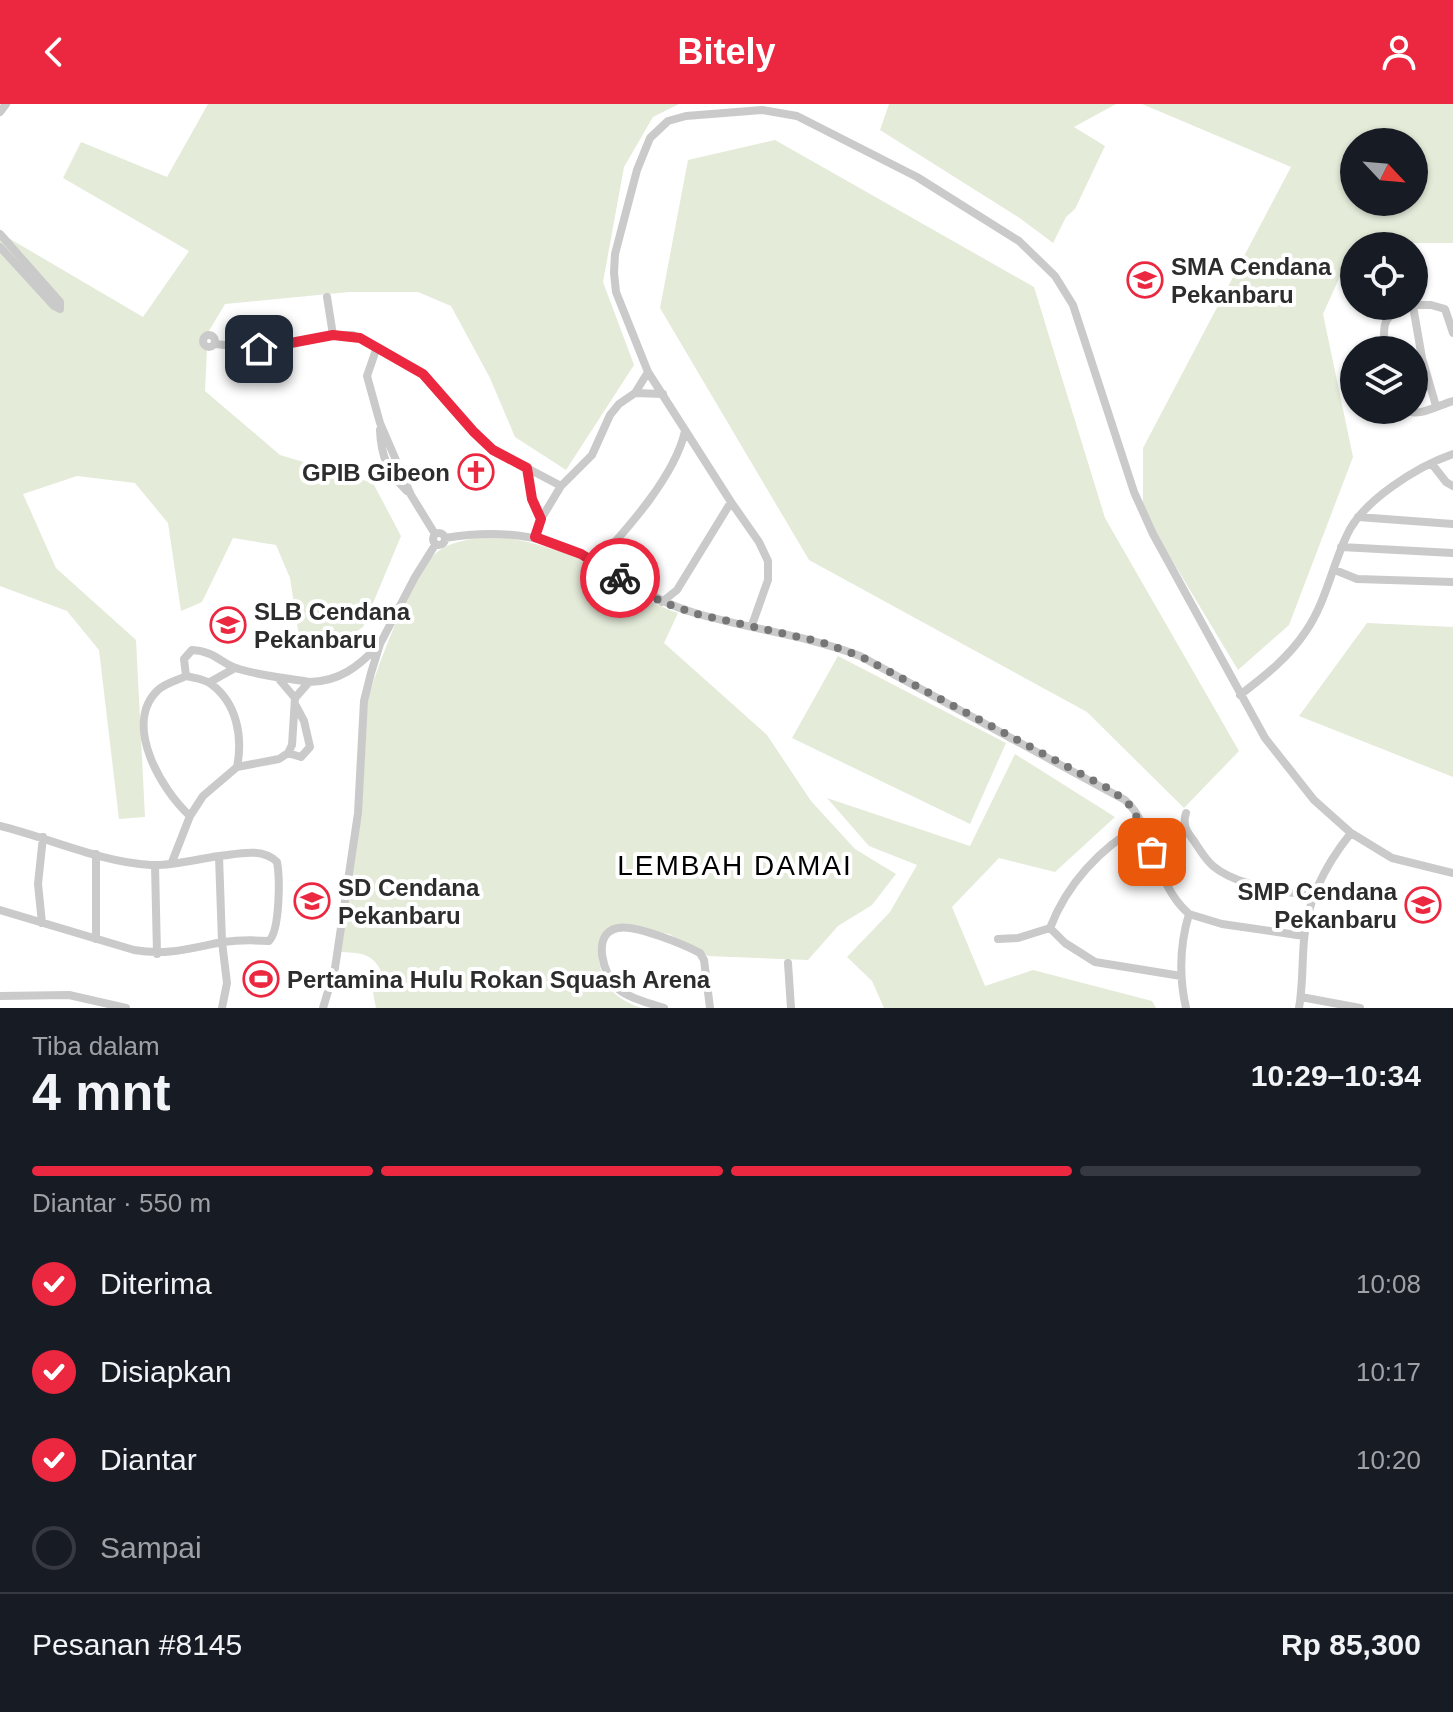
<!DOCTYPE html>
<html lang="id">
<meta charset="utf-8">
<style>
:root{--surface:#171b24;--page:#242831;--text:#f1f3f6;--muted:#9ea1a6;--line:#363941;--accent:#eb2840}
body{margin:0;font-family:Arial,sans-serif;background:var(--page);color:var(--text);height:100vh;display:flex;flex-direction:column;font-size:30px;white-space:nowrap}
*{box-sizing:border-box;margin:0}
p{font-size:26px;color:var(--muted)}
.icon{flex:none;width:44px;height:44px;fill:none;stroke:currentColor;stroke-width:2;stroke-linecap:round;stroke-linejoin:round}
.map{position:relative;height:904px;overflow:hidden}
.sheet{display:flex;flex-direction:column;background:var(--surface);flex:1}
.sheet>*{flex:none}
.needle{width:52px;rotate:116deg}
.fabs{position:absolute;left:1340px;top:24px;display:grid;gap:16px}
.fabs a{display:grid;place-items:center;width:88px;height:88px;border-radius:50%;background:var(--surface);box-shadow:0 2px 6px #0004;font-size:40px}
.pin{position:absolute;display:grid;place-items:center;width:68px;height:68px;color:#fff;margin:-34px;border-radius:16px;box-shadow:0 4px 12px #0006}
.courier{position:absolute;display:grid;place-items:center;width:80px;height:80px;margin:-40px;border:6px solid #eb2840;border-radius:50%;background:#fff;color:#222;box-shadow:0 2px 10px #0007}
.overview em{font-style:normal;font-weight:800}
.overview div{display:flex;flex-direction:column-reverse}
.overview{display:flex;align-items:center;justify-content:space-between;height:136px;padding:0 32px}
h1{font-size:52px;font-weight:800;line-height:60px}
.bar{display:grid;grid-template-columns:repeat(4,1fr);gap:12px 8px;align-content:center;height:96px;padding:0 32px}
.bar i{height:10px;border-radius:6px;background:var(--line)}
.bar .current{background:var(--accent)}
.bar p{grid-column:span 4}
.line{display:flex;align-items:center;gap:20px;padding:0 32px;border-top:2px solid var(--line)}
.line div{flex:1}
ol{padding:0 32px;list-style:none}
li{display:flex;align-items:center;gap:24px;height:88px}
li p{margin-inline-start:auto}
li .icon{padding:8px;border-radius:50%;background:var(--accent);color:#fff;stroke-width:4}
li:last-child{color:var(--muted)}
li i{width:44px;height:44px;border:4px solid var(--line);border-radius:50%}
header{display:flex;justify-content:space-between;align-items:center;height:104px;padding:0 32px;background:var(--accent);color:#fff;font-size:36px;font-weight:800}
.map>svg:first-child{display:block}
.green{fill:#e4ebd9;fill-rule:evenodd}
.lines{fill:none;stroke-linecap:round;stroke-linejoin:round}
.minor{stroke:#cacaca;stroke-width:8}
.done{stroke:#767676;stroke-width:8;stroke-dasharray:0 14.4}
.route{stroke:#eb2840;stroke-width:10}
.labels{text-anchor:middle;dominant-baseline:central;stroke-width:8;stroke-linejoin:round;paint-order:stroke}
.poi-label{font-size:24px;font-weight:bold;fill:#2d2d2d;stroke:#fff;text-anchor:start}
.quarter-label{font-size:28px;letter-spacing:2px;fill:#000;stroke:#fff}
</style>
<header><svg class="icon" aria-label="back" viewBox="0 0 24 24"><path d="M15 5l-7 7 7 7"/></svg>Bitely<svg class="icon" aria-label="person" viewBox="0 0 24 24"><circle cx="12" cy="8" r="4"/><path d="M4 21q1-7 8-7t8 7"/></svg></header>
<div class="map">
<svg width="1453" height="904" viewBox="0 0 1453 904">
<rect width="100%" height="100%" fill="#fff"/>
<path class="green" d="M208 0H679L653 13 624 63 603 178 634 261 566 366 515 333 490 274 451 202 418 188H349L225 200 203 237 207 244 205 287 280 351 373 379 401 432 363 523 332 545 300 539 290 474 276 441 233 434 202 498 181 507 168 419 135 379 77 372 23 390 56 464 136 536 145 713 119 715 99 546 67 507 0 482V129L143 213 189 147 63 74 81 38 167 73Z
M889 0H1116L1074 23 1105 42 1075 105 1066 113 1053 139 1021 115 880 26Z
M1142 0H1453V139H1355L1323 210 1353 353 1289 521 1238 566 1143 408V344L1291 63ZM1354 38H1414V98H1354Z
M775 36 1034 183 1105 414 1239 647 1184 704 1087 608 809 456 660 204 688 56Z
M495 431C523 437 553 443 579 455 615 471 639 496 678 509L664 539 767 631 811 697 855 745 896 770 872 801 838 822 808 856 708 852 669 830 620 821 601 835C595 872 606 891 641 904H376L373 889 381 867C372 848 359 849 339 848L367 600C375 567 412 470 436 449 451 436 476 435 495 431Z
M1367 519 1453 523V673L1299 612Z
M838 552 1006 639 970 720 792 634Z
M1015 650 1115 713 1055 768 999 754 952 803 985 882 1033 866 1152 897 1156 904H884L872 877 847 853 890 808 917 761 869 742 827 694 970 742Z"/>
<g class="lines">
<path class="minor" d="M0 8 6 0
M0 130 60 198V205
M0 143 54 202 60 205
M327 193 333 231
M1414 201H1431L1445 205 1453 229
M1413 202 1422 254 1436 302
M203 237a6 6 0 1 1 12 0a6 6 0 1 1-12 0Z
M216 240 259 245 333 231H353L377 243
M1387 246C1380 223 1384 207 1410 202
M635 289 663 290
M1405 306C1419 314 1438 301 1453 297
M380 326C381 352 388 369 407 387
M1432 360 1446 378 1453 382
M527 364 532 395 541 415
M1358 413 1453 420
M433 435a6 6 0 1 1 12 0a6 6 0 1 1-12 0Z
M435 430 411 391 380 319 367 272 377 243 423 270 473 327 493 346 561 382
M535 433 541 415 561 382 592 351 610 311 619 300 635 289 648 268
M445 434C492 426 539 429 582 451 620 470 652 497 695 509 749 525 806 531 860 552L1125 696C1155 723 1153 779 1189 810
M1341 443 1453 449
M596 459C628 424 675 372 685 327
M1335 466 1357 475 1453 478
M662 498 677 486 731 398
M752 521 768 476V457L759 438 731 398 648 268 616 188 614 169 615 150 637 66 650 34 668 17 686 12 762 6 797 12 917 73 1019 137 1055 172 1073 201 1134 388 1153 430 1265 634 1314 696 1351 729
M186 572 184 555 192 546C216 547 222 561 239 565 262 572 286 574 309 578
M278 574 295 594
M210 578 235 564
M1240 591C1265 572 1289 553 1306 527 1326 498 1332 462 1347 431 1362 397 1418 362 1453 350
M288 649 301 653 310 643 304 617 296 602
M1186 709C1182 721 1187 728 1194 737 1200 746 1205 755 1213 762 1238 783 1282 786 1314 793
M190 712C162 687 122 620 158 586 165 579 178 576 186 572 194 574 205 575 211 580 237 599 243 633 237 663
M1141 721C1100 744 1067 780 1050 824L1065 839 1095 858 1181 872
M0 722C49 734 100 758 151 761 173 762 197 755 219 752
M96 750V835
M172 758 190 712 203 692 237 663 279 655 288 649 292 641 295 594 309 578C339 578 359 562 378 542
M155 761 157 850
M0 806 134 846C168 852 190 844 223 838 238 836 253 836 269 837 280 826 280 774 277 758 262 743 238 750 219 752L222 838 227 879 222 904
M42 819 38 780 43 733
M998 835 1018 834 1050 824
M788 859 791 904
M0 892 69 891 126 904
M1301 893 1360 904
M323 904 335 864 358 709 364 597 371 569 380 540 415 473 435 441
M664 904C650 899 630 895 618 885 604 873 590 829 618 824 635 820 685 841 700 849L704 856 710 904
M1186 904C1179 873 1180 840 1189 810L1222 820 1304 832
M1299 904C1303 882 1302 858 1304 836 1307 795 1326 760 1351 729L1392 754 1453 769"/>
</g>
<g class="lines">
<path class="done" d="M620 474 662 498 697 510 821 538 860 552 1113 687 1132 703 1152 748"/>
<path class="route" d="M259 245 333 231 360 234 423 270 473 327 493 346 527 364 532 395 541 415 535 433 581 450 620 474"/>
</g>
<defs>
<symbol id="school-ring" viewBox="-11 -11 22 22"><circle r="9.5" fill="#fff" stroke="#eb2840" stroke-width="1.5"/><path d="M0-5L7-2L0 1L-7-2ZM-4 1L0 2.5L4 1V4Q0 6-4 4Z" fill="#eb2840"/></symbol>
<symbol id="church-ring" viewBox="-11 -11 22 22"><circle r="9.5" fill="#fff" stroke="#eb2840" stroke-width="1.5"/><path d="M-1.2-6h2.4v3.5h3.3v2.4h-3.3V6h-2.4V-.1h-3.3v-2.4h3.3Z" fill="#eb2840"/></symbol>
<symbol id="stadium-ring" viewBox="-11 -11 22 22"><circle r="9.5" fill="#fff" stroke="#eb2840" stroke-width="1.5"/><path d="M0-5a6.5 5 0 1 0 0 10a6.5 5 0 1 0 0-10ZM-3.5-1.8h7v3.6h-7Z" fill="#eb2840"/></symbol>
</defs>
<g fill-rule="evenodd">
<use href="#school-ring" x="1125" y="156" width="40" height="40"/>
<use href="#church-ring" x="456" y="348" width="40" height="40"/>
<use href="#school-ring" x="208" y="501" width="40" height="40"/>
<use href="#school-ring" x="292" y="777" width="40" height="40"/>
<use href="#school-ring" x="1403" y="781" width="40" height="40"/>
<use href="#stadium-ring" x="241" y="855" width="40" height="40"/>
</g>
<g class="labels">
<g class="poi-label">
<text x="1171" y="162">SMA Cendana<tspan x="1171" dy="28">Pekanbaru</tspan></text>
<text x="450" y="368" text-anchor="end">GPIB Gibeon</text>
<text x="254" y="507">SLB Cendana<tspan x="254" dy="28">Pekanbaru</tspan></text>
<text x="338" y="783">SD Cendana<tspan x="338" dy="28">Pekanbaru</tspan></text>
<text x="1397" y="787" text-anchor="end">SMP Cendana<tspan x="1397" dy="28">Pekanbaru</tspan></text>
<text x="287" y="875">Pertamina Hulu Rokan Squash Arena</text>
</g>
<g class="quarter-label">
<text x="735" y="761">LEMBAH DAMAI</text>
</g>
</g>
</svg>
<div class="fabs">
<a><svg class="needle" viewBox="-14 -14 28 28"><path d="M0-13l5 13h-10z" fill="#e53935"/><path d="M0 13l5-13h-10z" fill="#9ea1a6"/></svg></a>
<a><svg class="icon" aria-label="locate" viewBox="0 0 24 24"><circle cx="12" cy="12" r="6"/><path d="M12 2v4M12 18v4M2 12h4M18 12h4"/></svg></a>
<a><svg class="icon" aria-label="layers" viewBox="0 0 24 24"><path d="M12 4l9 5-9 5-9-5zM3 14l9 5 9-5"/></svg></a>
</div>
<div class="pin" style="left:1152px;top:748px;background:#ea580c"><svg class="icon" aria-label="bag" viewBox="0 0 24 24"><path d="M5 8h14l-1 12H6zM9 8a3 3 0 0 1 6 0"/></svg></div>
<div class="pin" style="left:259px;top:245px;background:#1f2937"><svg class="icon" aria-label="home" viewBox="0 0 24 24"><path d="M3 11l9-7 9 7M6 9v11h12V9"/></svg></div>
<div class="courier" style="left:620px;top:474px"><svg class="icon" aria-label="bike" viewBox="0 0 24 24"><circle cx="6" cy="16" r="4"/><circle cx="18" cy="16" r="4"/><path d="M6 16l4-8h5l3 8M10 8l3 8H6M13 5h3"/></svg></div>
</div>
<section class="sheet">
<div class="overview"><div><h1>4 mnt</h1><p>Tiba dalam</p></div><em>10:29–10:34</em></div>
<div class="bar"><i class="current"></i><i class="current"></i><i class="current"></i><i></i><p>Diantar · 550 m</p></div>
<ol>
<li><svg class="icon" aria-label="check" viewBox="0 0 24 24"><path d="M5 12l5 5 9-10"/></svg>Diterima<p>10:08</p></li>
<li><svg class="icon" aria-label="check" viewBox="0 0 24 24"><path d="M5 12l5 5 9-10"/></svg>Disiapkan<p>10:17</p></li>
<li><svg class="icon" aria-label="check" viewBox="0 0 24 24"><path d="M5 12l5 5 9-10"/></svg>Diantar<p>10:20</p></li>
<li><i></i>Sampai</li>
</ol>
<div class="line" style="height:104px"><div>Pesanan #8145</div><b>Rp 85,300</b></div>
</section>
